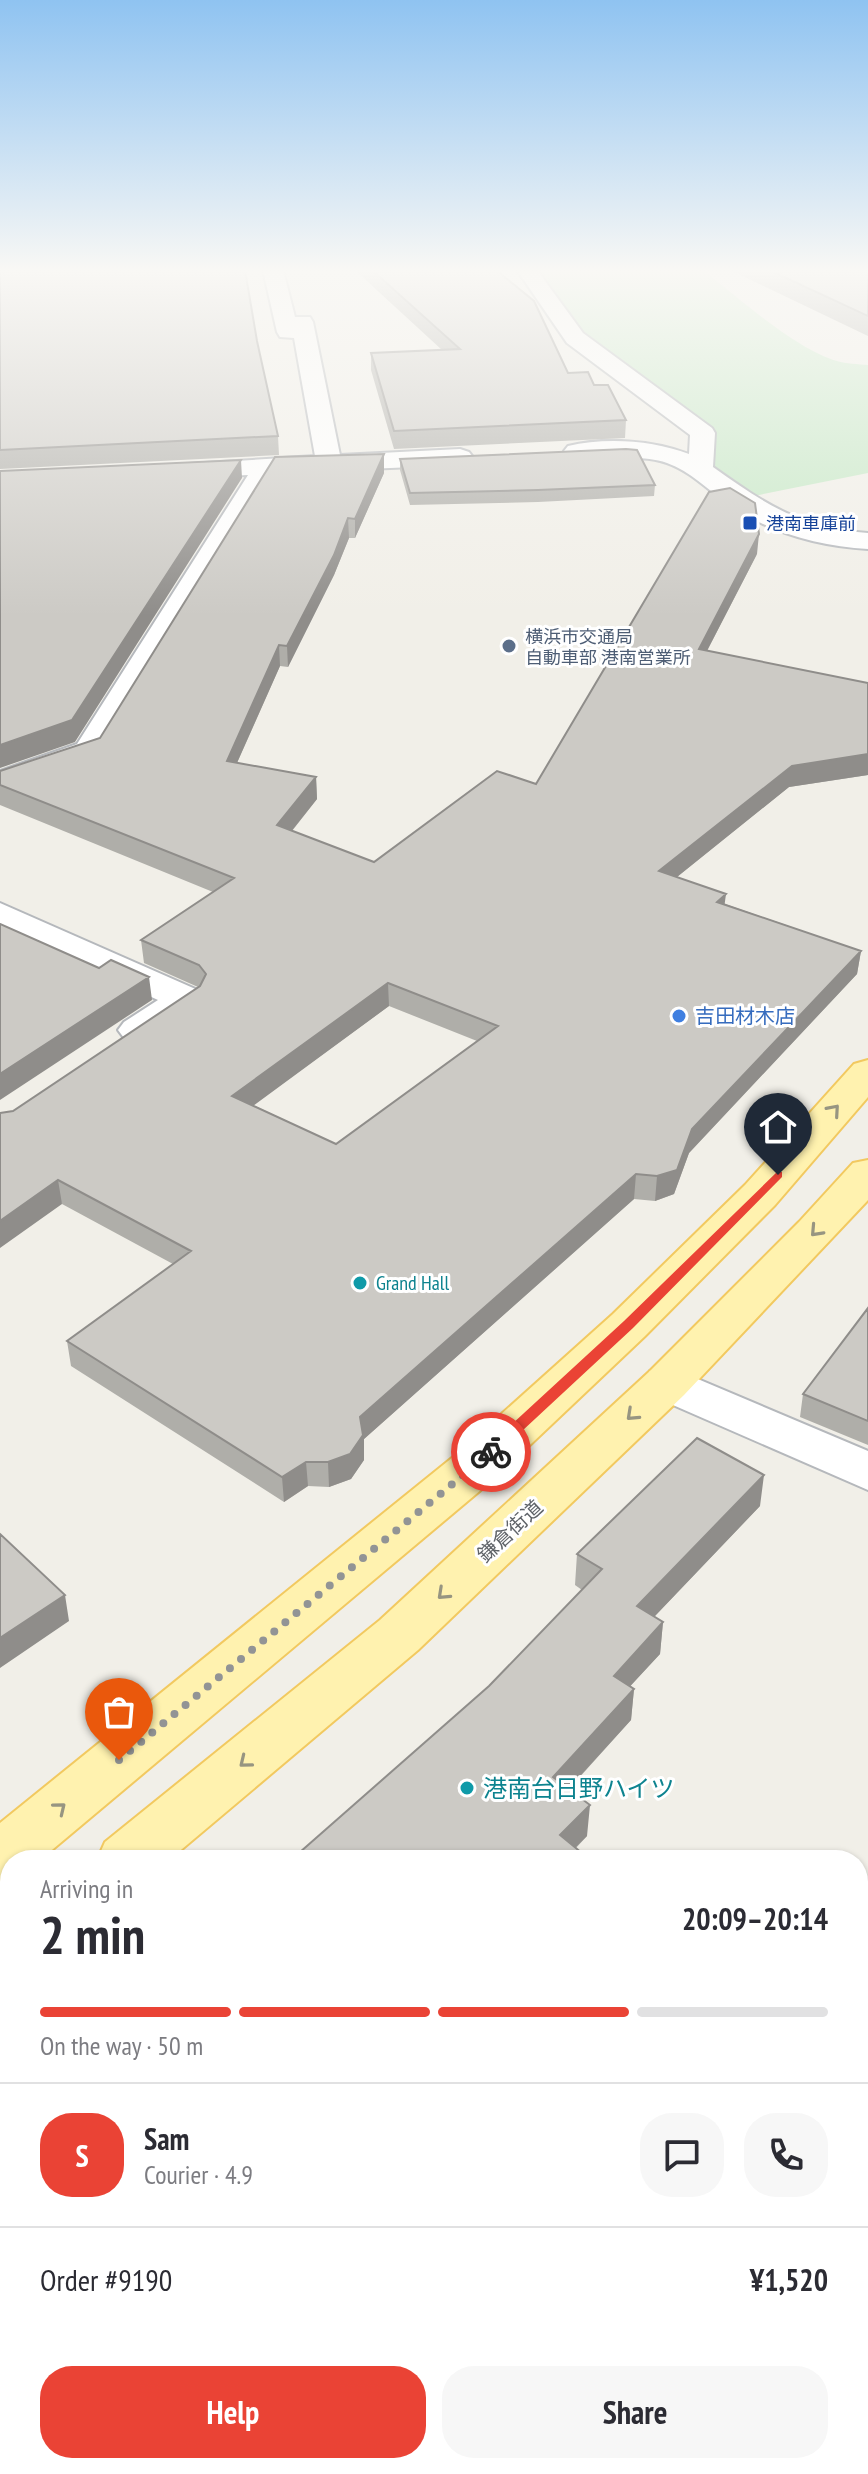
<!DOCTYPE html>
<meta charset="utf-8">
<style>
:root{--surface:#fff;--page:#f7f7f7;--text:#2b2b33;--muted:#7c7c81;--line:#e1e1e2;--accent:#ea4335}
body{margin:0;font-family:"PT Sans Narrow","Noto Sans JP",sans-serif;background:var(--page);color:var(--text);height:100vh;display:flex;flex-direction:column;font-size:30px;white-space:nowrap}
*{box-sizing:border-box;margin:0}
p{font-size:26px;color:var(--muted)}
.icon{flex:none;width:44px;height:44px;fill:none;stroke:currentColor;stroke-width:2;stroke-linecap:round;stroke-linejoin:round}
.map{position:relative;flex:1;overflow:hidden}
.side{position:absolute;left:0px;top:1850px;width:868px;height:624px;display:flex;flex-direction:column;background:var(--surface);border-radius:32px 32px 0 0;box-shadow:0 2px 6px #0004}
.side>*{flex:none}
.pin{position:absolute;display:grid;place-items:center;width:68px;height:68px;color:#fff;margin:-82px -34px;border-radius:50% 50% 50% 0;rotate:-45deg;box-shadow:0 0 8px #0007}
.pin .icon{rotate:45deg}
.courier{position:absolute;display:grid;place-items:center;width:80px;height:80px;margin:-40px;border:6px solid #ea4335;border-radius:50%;background:#fff;color:#222;box-shadow:0 2px 10px #0007}
.headline em{font-style:normal;font-weight:700}
.headline div{display:flex;flex-direction:column-reverse}
.headline{display:flex;align-items:center;justify-content:space-between;height:136px;padding:0 40px}
h1{font-size:52px;font-weight:700;line-height:60px}
.bar{display:grid;grid-template-columns:repeat(4,1fr);gap:12px 8px;align-content:center;height:96px;padding:0 40px}
.bar i{height:10px;border-radius:6px;background:var(--line)}
.bar .current{background:var(--accent)}
.bar p{grid-column:span 4}
.line{display:flex;align-items:center;gap:20px;padding:0 40px;border-top:2px solid var(--line)}
.line div{flex:1}
.round{display:grid;place-items:center;flex:none;width:84px;height:84px;border-radius:32px;background:var(--page)}
.cta{display:flex;gap:16px;margin-top:auto;padding:16px 40px}
.cta a{flex:1;height:92px;border-radius:32px;background:var(--accent);color:#fff;font-size:32px;font-weight:700;line-height:92px;text-align:center}
.cta a+a{background:var(--page);color:var(--text)}
.map>svg:first-child{display:block}
.green{fill:#c5e8c5}
.lines{fill:none;stroke-linecap:round;stroke-linejoin:round}
.street-casing{stroke:#b5b8bc;stroke-width:4}
.primary-casing{stroke:#f2c960;stroke-width:4}
.street{fill:#fff;fill-rule:evenodd}
.primary{fill:#fff2af;fill-rule:evenodd}
.wall{fill:#afaea9;fill-rule:evenodd}
.shaded-wall{fill:#8f8d8a}
.building{fill:#cccac5;stroke:#8f8d8a;stroke-width:2;fill-rule:evenodd}
.oneway{stroke:#979581}
.route{fill:#ea4335}
.done{stroke:#929495;stroke-width:8;stroke-dasharray:0 14.4}
.transit-dot{fill:#1a4fb4;stroke:#fff;stroke-width:3}
.service-dot{fill:#5c6f8a;stroke:#fff;stroke-width:3}
.shop-dot{fill:#3f7fe0;stroke:#fff;stroke-width:3}
.culture-dot{fill:#0f9aa8;stroke:#fff;stroke-width:3}
.labels{text-anchor:middle;dominant-baseline:central;stroke-width:6;stroke-linejoin:round;paint-order:stroke}
.far-transit-label{font-size:18px;fill:#164399;stroke:#fff;text-anchor:start}
.far-service-label{font-size:18px;fill:#4e5e75;stroke:#fff;text-anchor:start}
.shop-label{font-size:20px;fill:#366cbe;stroke:#fff;text-anchor:start}
.culture-label{font-size:20px;fill:#0d838f;stroke:#fff;text-anchor:start}
.street-label{font-size:20px;fill:#5f6368;stroke:#fff}
.near-culture-label{font-size:24px;fill:#0d838f;stroke:#fff;text-anchor:start}
</style>
<div class="map">
<svg width="868" height="2474" viewBox="0 0 868 2474">
<rect width="100%" height="100%" fill="#f1efe8"/>
<path class="green" d="M527 270H707L708 274C742 301 796 349 837 361 846 364 858 364 868 365V473L739 499 700 470 703 433 571 333Z"/>
<g class="lines">
<defs>
<path id="street" d="M263 270H283L295 317H310L313 322 340 455 460 449 469 452 473 457 469 462 460 465 274 473 100 758 0 792V771L77 744 248 475 182 478 173 475 169 470 173 465 315 456 294 338 280 337 277 332Z
M517 270H537L583 333 712 428 715 433 713 467C765 504 802 529 868 533V549C818 546 770 533 728 504 708 490 690 471 667 463 635 452 600 464 568 456L564 451 568 446C605 437 653 440 689 454L690 435 567 343Z
M0 903 200 991 205 999C196 1012 154 1042 137 1042 133 1041 129 1039 124 1038L118 1030 124 1022 158 1000 0 928Z
M667 1366 868 1451V1490L650 1395 643 1383 650 1371Z"/>
<path id="primary" d="M868 1060V1097L775 1205 645 1336 494 1479 40 1860H10V1880L0 1884V1823L458 1453 613 1314 745 1185 854 1064Z
M868 1160V1200L684 1395 418 1650 169 1860H97L105 1842 380 1620 650 1371 799 1222 853 1163Z
M10 1927V1987L0 1991V1931Z"/>
</defs>
<use href="#street" class="street-casing"/>
<use href="#primary" class="primary-casing"/>
<use href="#street" class="street"/>
<use href="#primary" class="primary"/>
</g>
<path class="wall" d="M0 270 257 341 278 436 279 455 0 469Z
M355 270H496L568 373 594 385 626 420 625 438 394 449 371 370V353L442 350Z
M730 270H868V336Z
M384 454V473L355 538H349L334 575 288 667 280 666 237 763 316 777 317 799 292 831 374 862 536 784 757 554 707 651 868 683V775L789 787 677 877 725 904 861 951 857 974 689 1153 674 1194 655 1201 634 1199 364 1439V1460L351 1479 329 1487 308 1486 284 1502 71 1366 67 1341 173 1264 62 1204 13 1111 198 987 144 963 141 940 213 892 0 805V771L100 738ZM389 1006 477 1041 336 1144 253 1105Z
M400 459 655 485 654 496 538 502 410 505 400 470Z
M868 1308V1445L800 1417 803 1394Z
M760 1506 654 1617 663 1622 660 1654 630 1686 634 1689 631 1720 569 1789 587 1836 576 1848 588 1858V1860H291L489 1686 582 1590 575 1585 577 1554Z
M10 2107V2157L3 2149 0 2140V2116Z
M868 2438V2474H832L833 2464H858L863 2455Z"/>
<path class="shaded-wall" d="M384 454V473L355 538V519Z
M241 460 242 478 75 742 0 768V745Z
M348 518 349 538 334 575 288 667 287 646Z
M759 534 757 554 697 670 699 649Z
M279 645 280 666 228 783 227 761Z
M868 754V775L789 787 657 893 659 871 792 766Z
M316 777 317 799 278 848 277 825Z
M726 894 723 916 717 902Z
M861 951 857 974 689 1153 674 1194 655 1201 657 1176 692 1129Z
M149 977 152 1000 0 1100V1074Z
M388 983 389 1006 234 1120 232 1096Z
M636 1174 634 1199 364 1439V1460L351 1479 329 1487 328 1462 360 1417Z
M58 1180 62 1204 0 1248V1221Z
M306 1462 308 1486 284 1502 282 1477Z
M764 1475 760 1506 634 1638 637 1606Z
M65 1595 69 1621 0 1668V1638Z
M663 1622 660 1654 611 1707 614 1676Z
M634 1689 631 1720 551 1808 553 1777Z
M590 1805 587 1836 563 1860 560 1835Z"/>
<path class="building" d="M0 270H245L257 341 278 436 0 450Z
M372 270H496L534 301 568 373 588 372 594 385H608L626 420 394 431 371 353 460 349Z
M769 270H868V316Z
M626 449 637 450 655 485 538 490 410 493 400 459Z
M384 454 355 519 348 518 334 555 287 646 279 645 227 761 316 777 277 825 374 862 497 771 536 784 709 492 730 488 755 503 759 534 699 649 868 683V754L792 766 659 871 726 894 717 902 861 951 692 1129 677 1170 657 1176 636 1174 360 1417 363 1435 350 1454 328 1462H306L282 1477 67 1341 191 1251 58 1180 0 1221V1113L13 1111 200 986 206 974 199 965 141 940 234 878 0 785V771L100 738 275 457ZM388 983 498 1026 336 1144 232 1096Z
M241 460 72 720 0 745V471Z
M0 924 99 968 111 960 149 977 0 1074Z
M868 1308V1421L803 1394Z
M697 1438 764 1475 637 1606 663 1622 614 1676 634 1689 553 1777 590 1805 560 1835 588 1858 586 1860H291L489 1686 602 1569 577 1554Z
M0 1534 65 1595 0 1638Z
M10 2107V2137L0 2126V2116Z
M868 2446V2474H836L837 2464H858V2454L867 2456Z
M712 2469 734 2474H711Z"/>
<defs><path id="oneway-chevron" d="M-2-3.5L2.5 0L-2 3.5" fill="none" stroke-width="1.6" stroke-linecap="round" stroke-linejoin="round" transform="scale(2)"/></defs>
<g class="oneway">
<use href="#oneway-chevron" transform="translate(834 1110) rotate(-49)"/>
<use href="#oneway-chevron" transform="translate(816 1231) rotate(133)"/>
<use href="#oneway-chevron" transform="translate(632 1415) rotate(137)"/>
<use href="#oneway-chevron" transform="translate(443 1594) rotate(137)"/>
<use href="#oneway-chevron" transform="translate(245 1762) rotate(141)"/>
<use href="#oneway-chevron" transform="translate(60 1808) rotate(-39)"/>
</g>
<linearGradient id="sky" x2="0" y2="1"><stop stop-color="#8fc3f1"/><stop offset="0.44" stop-color="#f9f8f5"/><stop offset="1" stop-color="#f9f8f5" stop-opacity="0"/></linearGradient>
<rect width="868" height="616" fill="url(#sky)"/>
<path class="route" d="M778 1171 782 1172V1177L633 1328 496 1455H486V1448L624 1321Z"/>
<g class="lines">
<path class="done" d="M119 1760 491 1452"/>
</g>
<rect class="transit-dot" x="742" y="515" width="16" height="16" rx="4"/>
<circle class="service-dot" cx="509" cy="646" r="8"/>
<circle class="shop-dot" cx="679" cy="1016" r="8"/>
<g class="culture-dot">
<circle cx="360" cy="1283" r="8"/>
<circle cx="467" cy="1788" r="8"/>
</g>
<g class="labels">
<g class="far-transit-label">
<text x="766" y="523">港南車庫前</text>
</g>
<g class="far-service-label">
<text x="525" y="636">横浜市交通局<tspan x="525" dy="21">自動車部 港南営業所</tspan></text>
</g>
<g class="shop-label">
<text x="695" y="1016">吉田材木店</text>
</g>
<g class="culture-label">
<text x="376" y="1283">Grand Hall</text>
</g>
<g class="street-label">
<text transform="translate(510 1531) rotate(-43)">鎌倉街道</text>
</g>
<g class="near-culture-label">
<text x="483" y="1788">港南台日野ハイツ</text>
</g>
</g>
</svg>
<div class="pin" style="left:119px;top:1760px;background:#ea580c"><svg class="icon" aria-label="bag" viewBox="0 0 24 24"><path d="M5 8h14l-1 12H6zM9 8a3 3 0 0 1 6 0"/></svg></div>
<div class="pin" style="left:778px;top:1175px;background:#1f2937"><svg class="icon" aria-label="home" viewBox="0 0 24 24"><path d="M3 11l9-7 9 7M6 9v11h12V9"/></svg></div>
<div class="courier" style="left:491px;top:1452px"><svg class="icon" aria-label="bike" viewBox="0 0 24 24"><circle cx="6" cy="16" r="4"/><circle cx="18" cy="16" r="4"/><path d="M6 16l4-8h5l3 8M10 8l3 8H6M13 5h3"/></svg></div>
<section class="side">
<div class="headline"><div><h1>2 min</h1><p>Arriving in</p></div><em>20:09–20:14</em></div>
<div class="bar"><i class="current"></i><i class="current"></i><i class="current"></i><i></i><p>On the way · 50 m</p></div>
<div class="line" style="height:144px"><b class="round" style="background:var(--accent);color:#fff">S</b><div><b>Sam</b><p>Courier · 4.9</p></div><a class="round"><svg class="icon" aria-label="chat" viewBox="0 0 24 24"><path d="M4 5h16v11H9l-5 4z"/></svg></a><a class="round"><svg class="icon" aria-label="phone" viewBox="0 0 24 24"><path d="M5 4h4l2 5-3 2q2 4 5 5l2-3 5 2v4C11 20 4 13 5 4z"/></svg></a></div>
<div class="line" style="height:104px"><div>Order #9190</div><b>¥1,520</b></div>
<div class="cta"><a>Help</a><a>Share</a></div>
</section>
</div>
